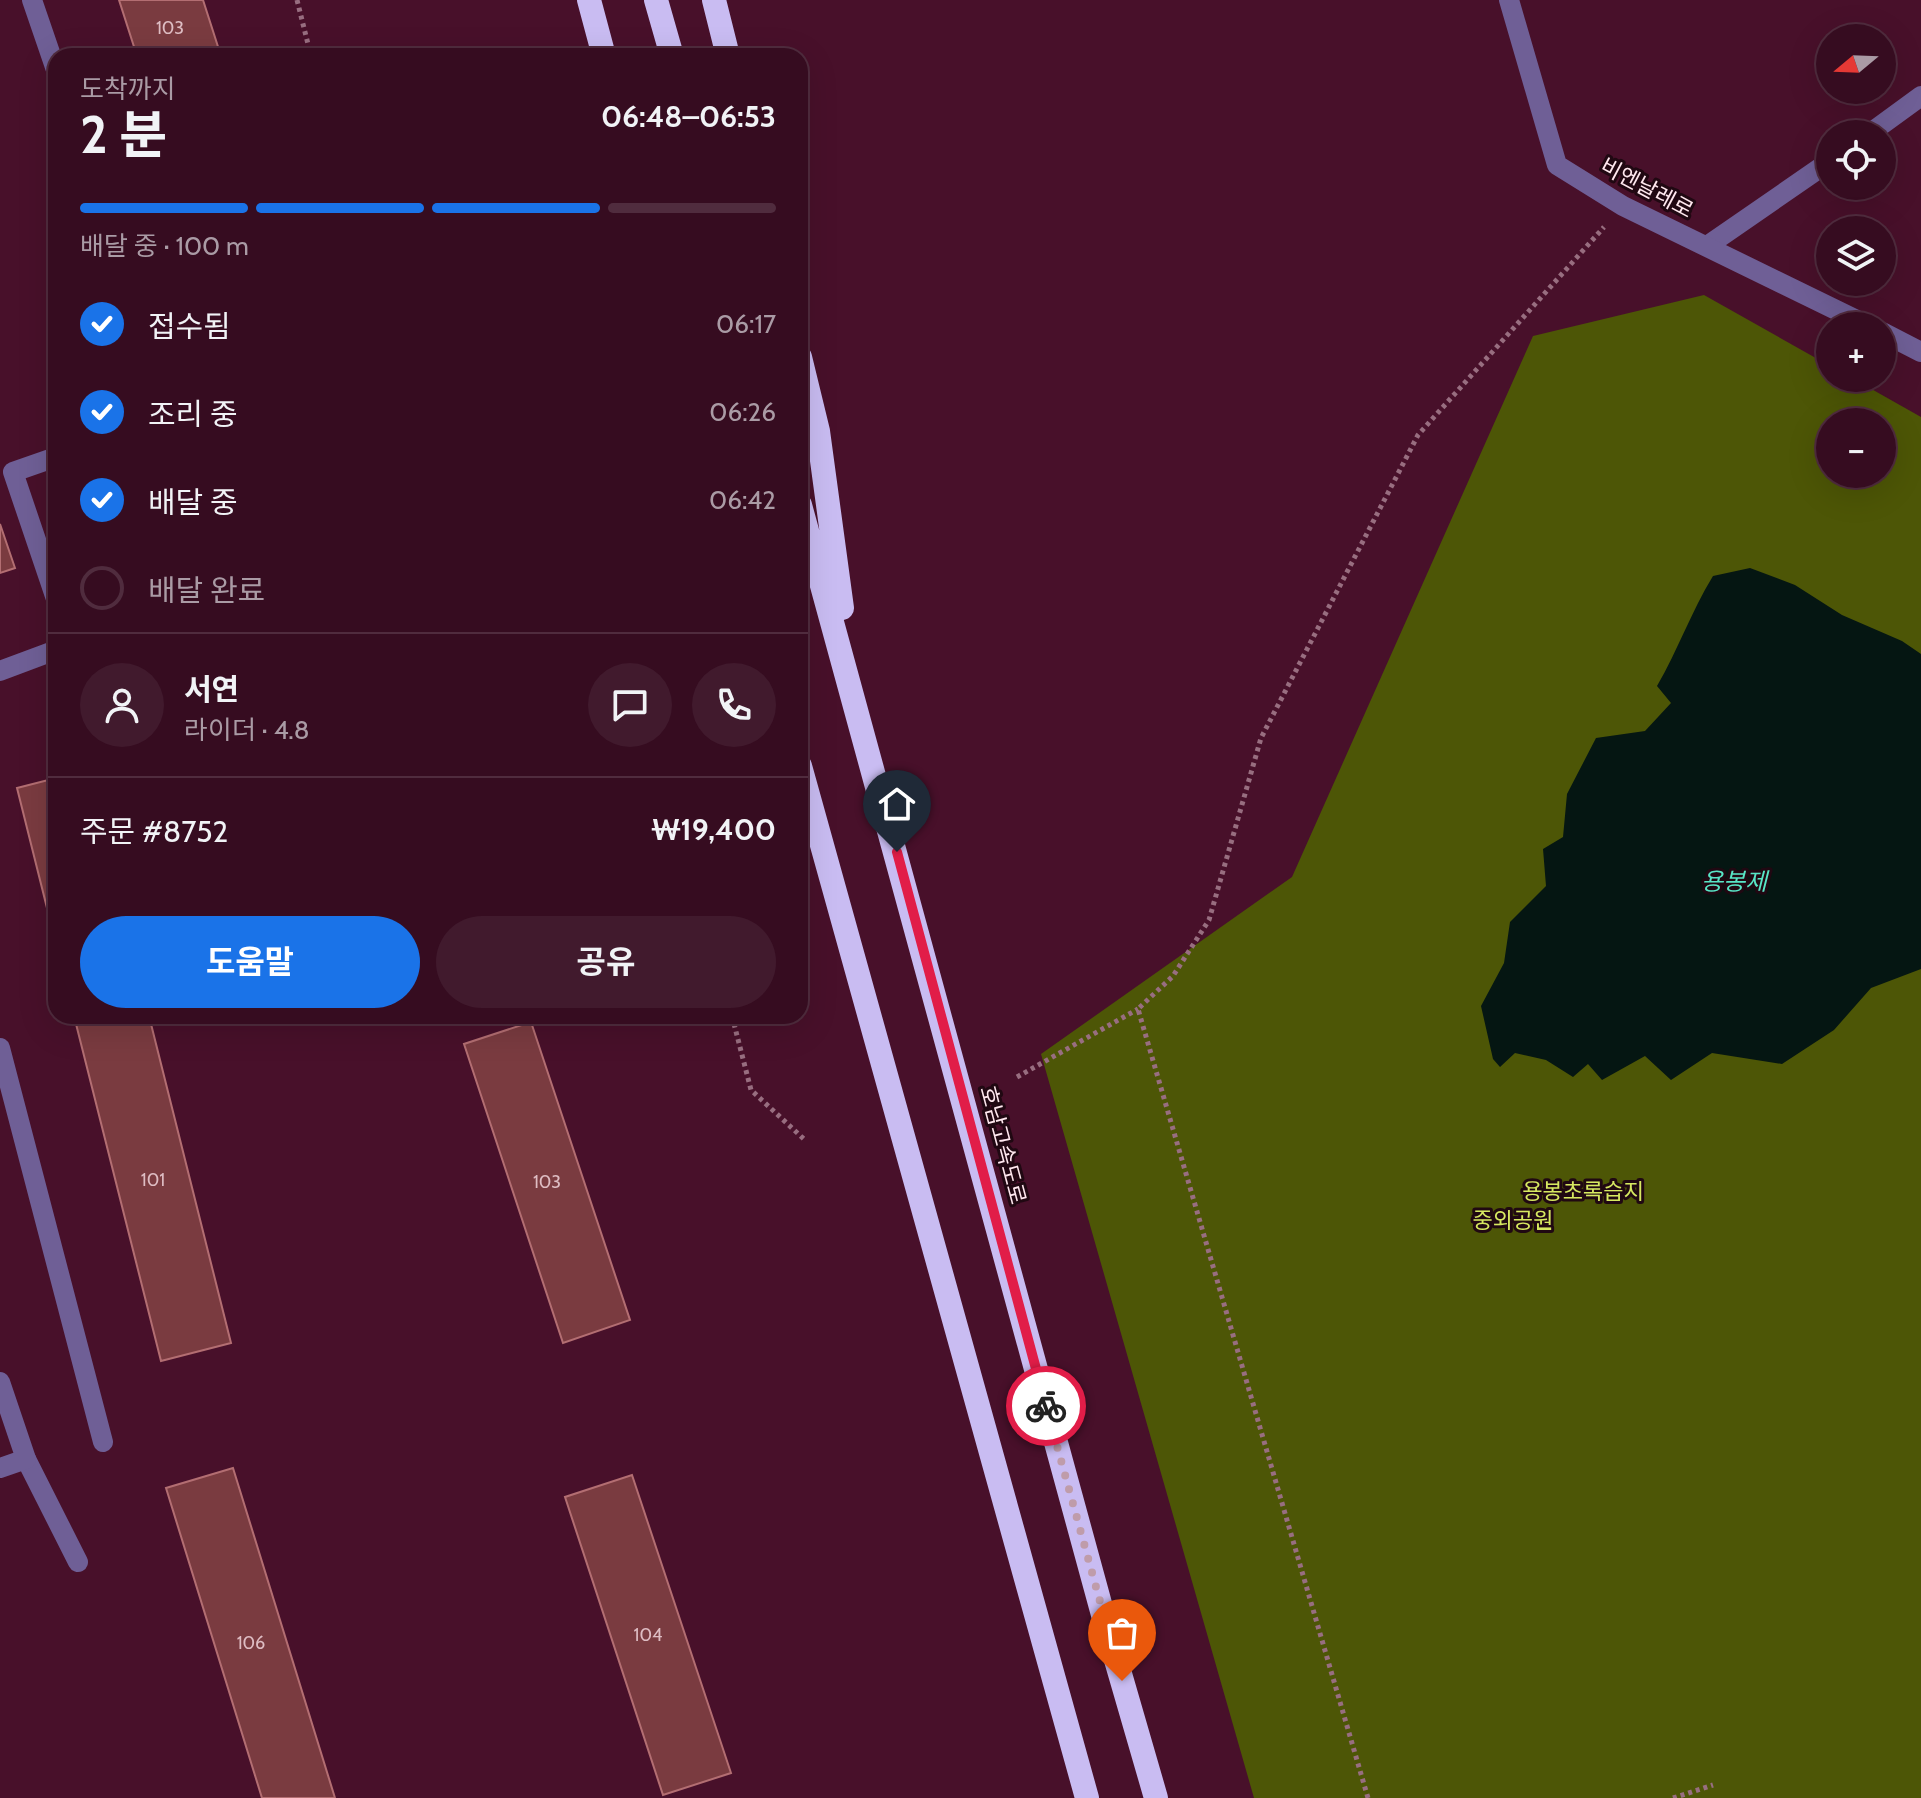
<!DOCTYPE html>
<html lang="ko">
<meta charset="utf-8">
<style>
:root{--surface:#360c20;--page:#411a2d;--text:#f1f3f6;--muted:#aa9ba5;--line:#502c3e;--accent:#1a73e8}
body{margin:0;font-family:Cabin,"Noto Sans KR",sans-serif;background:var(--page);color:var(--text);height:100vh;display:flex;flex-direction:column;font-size:30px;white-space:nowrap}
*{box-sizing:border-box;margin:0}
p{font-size:26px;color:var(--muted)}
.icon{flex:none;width:44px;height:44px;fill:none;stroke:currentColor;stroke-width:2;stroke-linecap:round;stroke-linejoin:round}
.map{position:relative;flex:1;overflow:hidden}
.details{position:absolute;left:48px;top:48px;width:760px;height:976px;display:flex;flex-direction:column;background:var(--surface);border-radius:24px;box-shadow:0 8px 32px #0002,0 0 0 2px var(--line)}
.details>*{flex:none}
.needle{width:52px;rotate:251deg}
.fabs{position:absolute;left:1816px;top:24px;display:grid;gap:16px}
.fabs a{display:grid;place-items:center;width:80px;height:80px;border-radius:50%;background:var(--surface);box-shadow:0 8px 32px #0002,0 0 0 2px var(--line);font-size:40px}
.pin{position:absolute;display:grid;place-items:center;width:68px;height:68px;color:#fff;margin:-82px -34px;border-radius:50% 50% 50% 0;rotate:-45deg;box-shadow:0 0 8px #0007}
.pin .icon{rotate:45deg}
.courier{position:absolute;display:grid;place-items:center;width:80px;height:80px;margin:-40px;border:6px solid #e11d48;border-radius:50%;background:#fff;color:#222;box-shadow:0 2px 10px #0007}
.headline em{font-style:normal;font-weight:700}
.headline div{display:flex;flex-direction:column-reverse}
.headline{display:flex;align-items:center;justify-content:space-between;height:136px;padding:0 32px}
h1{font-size:52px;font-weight:700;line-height:60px}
.bar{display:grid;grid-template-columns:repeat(4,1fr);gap:12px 8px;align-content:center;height:96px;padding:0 32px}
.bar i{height:10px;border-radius:6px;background:var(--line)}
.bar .current{background:var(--accent)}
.bar p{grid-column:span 4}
.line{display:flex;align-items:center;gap:20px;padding:0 32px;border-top:2px solid var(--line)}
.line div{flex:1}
.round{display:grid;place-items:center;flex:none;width:84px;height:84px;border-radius:42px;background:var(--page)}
ol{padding:0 32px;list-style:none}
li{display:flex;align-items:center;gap:24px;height:88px}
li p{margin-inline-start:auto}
li .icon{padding:8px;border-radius:50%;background:var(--accent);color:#fff;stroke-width:4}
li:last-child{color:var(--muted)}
li i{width:44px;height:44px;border:4px solid var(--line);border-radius:50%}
.cta{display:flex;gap:16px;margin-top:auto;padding:16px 32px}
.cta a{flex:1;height:92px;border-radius:48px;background:var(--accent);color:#fff;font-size:32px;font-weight:700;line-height:92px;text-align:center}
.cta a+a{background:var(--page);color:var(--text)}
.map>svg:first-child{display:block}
.green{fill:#4d5606;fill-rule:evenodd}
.water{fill:#051612}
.building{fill:#7a3b40;stroke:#b36e72;stroke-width:2}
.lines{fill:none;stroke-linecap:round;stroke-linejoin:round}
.path{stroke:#986e80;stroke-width:5;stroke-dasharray:4 4;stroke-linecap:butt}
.service{stroke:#6f5f96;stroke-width:20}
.minor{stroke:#6f5f96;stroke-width:20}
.tertiary{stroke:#6f5f96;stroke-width:20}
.motorway{stroke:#c9bcf2;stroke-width:24}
.done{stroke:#bf9caa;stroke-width:8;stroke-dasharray:0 14.4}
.route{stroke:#e11d48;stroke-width:10}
.labels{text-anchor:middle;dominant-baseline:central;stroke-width:6;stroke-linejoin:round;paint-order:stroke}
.number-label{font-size:18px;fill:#debdc3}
.street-label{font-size:22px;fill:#ffe8ef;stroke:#200812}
.park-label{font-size:22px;fill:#d7e961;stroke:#200812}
.water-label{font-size:24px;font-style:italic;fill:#58e5c6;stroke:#200812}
</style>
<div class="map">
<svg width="1921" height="1798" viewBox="0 0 1921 1798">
<rect width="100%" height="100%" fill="#48102a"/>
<path class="green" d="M1704 295 1830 366V378H1852L1921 417V1798H1254L1041 1054 1292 877 1533 336ZM1830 422H1882V474H1830Z"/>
<path class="water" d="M1750 568 1795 585 1842 615 1902 641 1921 654V969L1871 988 1834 1030 1782 1064 1712 1053 1671 1080 1645 1056 1602 1080 1588 1064 1573 1077 1546 1060 1515 1053 1500 1067 1493 1059 1481 1006 1504 963 1510 922 1546 886 1543 849 1563 837 1567 794 1596 738 1645 731 1671 703 1657 686C1678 650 1691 612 1713 576Z"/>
<path class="building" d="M119 0H203L221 56H137Z
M0 524 15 568 0 573Z
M56 778V944L17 788Z
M74 1016H149L231 1343 161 1361Z
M531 1022 630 1320 563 1343 464 1044Z
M233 1468 335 1798H262L166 1488Z
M632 1475 731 1773 663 1795 565 1497Z"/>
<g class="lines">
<path class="path" d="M297 0 311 56
M732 1016 751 1090 806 1141
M1017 1077 1138 1009
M1368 1798 1138 1009 1173 976 1209 920 1261 738 1418 435 1604 227
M1673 1798 1713 1785"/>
<path class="service" d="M32 0 56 70
M56 457 13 472 56 599
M0 1048 103 1442
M26 1459 78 1562"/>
<path class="minor" d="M1869 134 1921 96
M1707 246 1830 161
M0 671 56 650
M0 1382 26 1459 0 1468"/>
<path class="tertiary" d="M1509 0 1557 165 1623 206 1869 326
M1882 332 1921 352"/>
<path class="motorway" d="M589 0 604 56
M656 0 672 56
M714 0 728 56
M800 357 818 431 842 608
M800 505 1105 1622 1156 1798
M800 766 1087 1798"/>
</g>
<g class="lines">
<path class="done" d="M1046 1406 1122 1681"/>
<path class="route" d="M897 852 1046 1406"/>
</g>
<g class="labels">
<g class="number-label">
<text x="170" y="28">103</text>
<text x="153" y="1180">101</text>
<text x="547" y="1182">103</text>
<text x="648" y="1635">104</text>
<text x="251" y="1643">106</text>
</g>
<g class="street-label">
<text transform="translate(1647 188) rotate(28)">비엔날레로</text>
<text transform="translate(1003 1145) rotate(75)">호남고속도로</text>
</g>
<g class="park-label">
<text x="1583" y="1191">용봉초록습지</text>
<text x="1513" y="1220">중외공원</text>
</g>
<g class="water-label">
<text x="1734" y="881">용봉제</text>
</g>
</g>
</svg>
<div class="fabs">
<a><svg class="needle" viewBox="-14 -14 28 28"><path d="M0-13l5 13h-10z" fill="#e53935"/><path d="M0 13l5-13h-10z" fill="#aa9ba5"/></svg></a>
<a><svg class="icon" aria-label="locate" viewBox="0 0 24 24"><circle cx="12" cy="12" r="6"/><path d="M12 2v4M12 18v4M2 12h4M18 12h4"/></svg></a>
<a><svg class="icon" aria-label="layers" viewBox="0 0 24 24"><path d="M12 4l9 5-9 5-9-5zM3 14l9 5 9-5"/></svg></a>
<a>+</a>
<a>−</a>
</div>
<div class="pin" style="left:1122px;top:1681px;background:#ea580c"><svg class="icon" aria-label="bag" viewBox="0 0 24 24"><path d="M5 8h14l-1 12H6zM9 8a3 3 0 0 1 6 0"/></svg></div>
<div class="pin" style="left:897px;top:852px;background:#1f2937"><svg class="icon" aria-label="home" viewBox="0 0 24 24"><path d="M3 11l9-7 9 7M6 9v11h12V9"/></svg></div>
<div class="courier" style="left:1046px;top:1406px"><svg class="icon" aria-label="bike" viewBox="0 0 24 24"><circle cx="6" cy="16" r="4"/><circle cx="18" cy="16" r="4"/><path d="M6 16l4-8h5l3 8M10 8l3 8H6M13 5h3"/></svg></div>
<section class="details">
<div class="headline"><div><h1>2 분</h1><p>도착까지</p></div><em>06:48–06:53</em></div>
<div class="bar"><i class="current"></i><i class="current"></i><i class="current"></i><i></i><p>배달 중 · 100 m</p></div>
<ol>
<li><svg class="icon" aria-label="check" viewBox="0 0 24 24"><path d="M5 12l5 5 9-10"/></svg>접수됨<p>06:17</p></li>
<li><svg class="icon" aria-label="check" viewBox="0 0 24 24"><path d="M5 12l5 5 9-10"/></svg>조리 중<p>06:26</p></li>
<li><svg class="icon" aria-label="check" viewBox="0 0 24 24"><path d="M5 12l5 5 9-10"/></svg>배달 중<p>06:42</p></li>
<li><i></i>배달 완료</li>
</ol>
<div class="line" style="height:144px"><a class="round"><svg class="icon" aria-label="person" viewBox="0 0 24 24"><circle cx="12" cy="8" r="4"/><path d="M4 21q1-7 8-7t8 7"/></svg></a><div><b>서연</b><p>라이더 · 4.8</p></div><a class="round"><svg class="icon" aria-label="chat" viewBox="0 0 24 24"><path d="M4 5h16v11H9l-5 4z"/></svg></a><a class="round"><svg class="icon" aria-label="phone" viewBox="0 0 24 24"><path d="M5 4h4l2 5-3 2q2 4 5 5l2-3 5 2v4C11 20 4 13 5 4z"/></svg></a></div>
<div class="line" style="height:104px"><div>주문 #8752</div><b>₩19,400</b></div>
<div class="cta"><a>도움말</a><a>공유</a></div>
</section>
</div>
